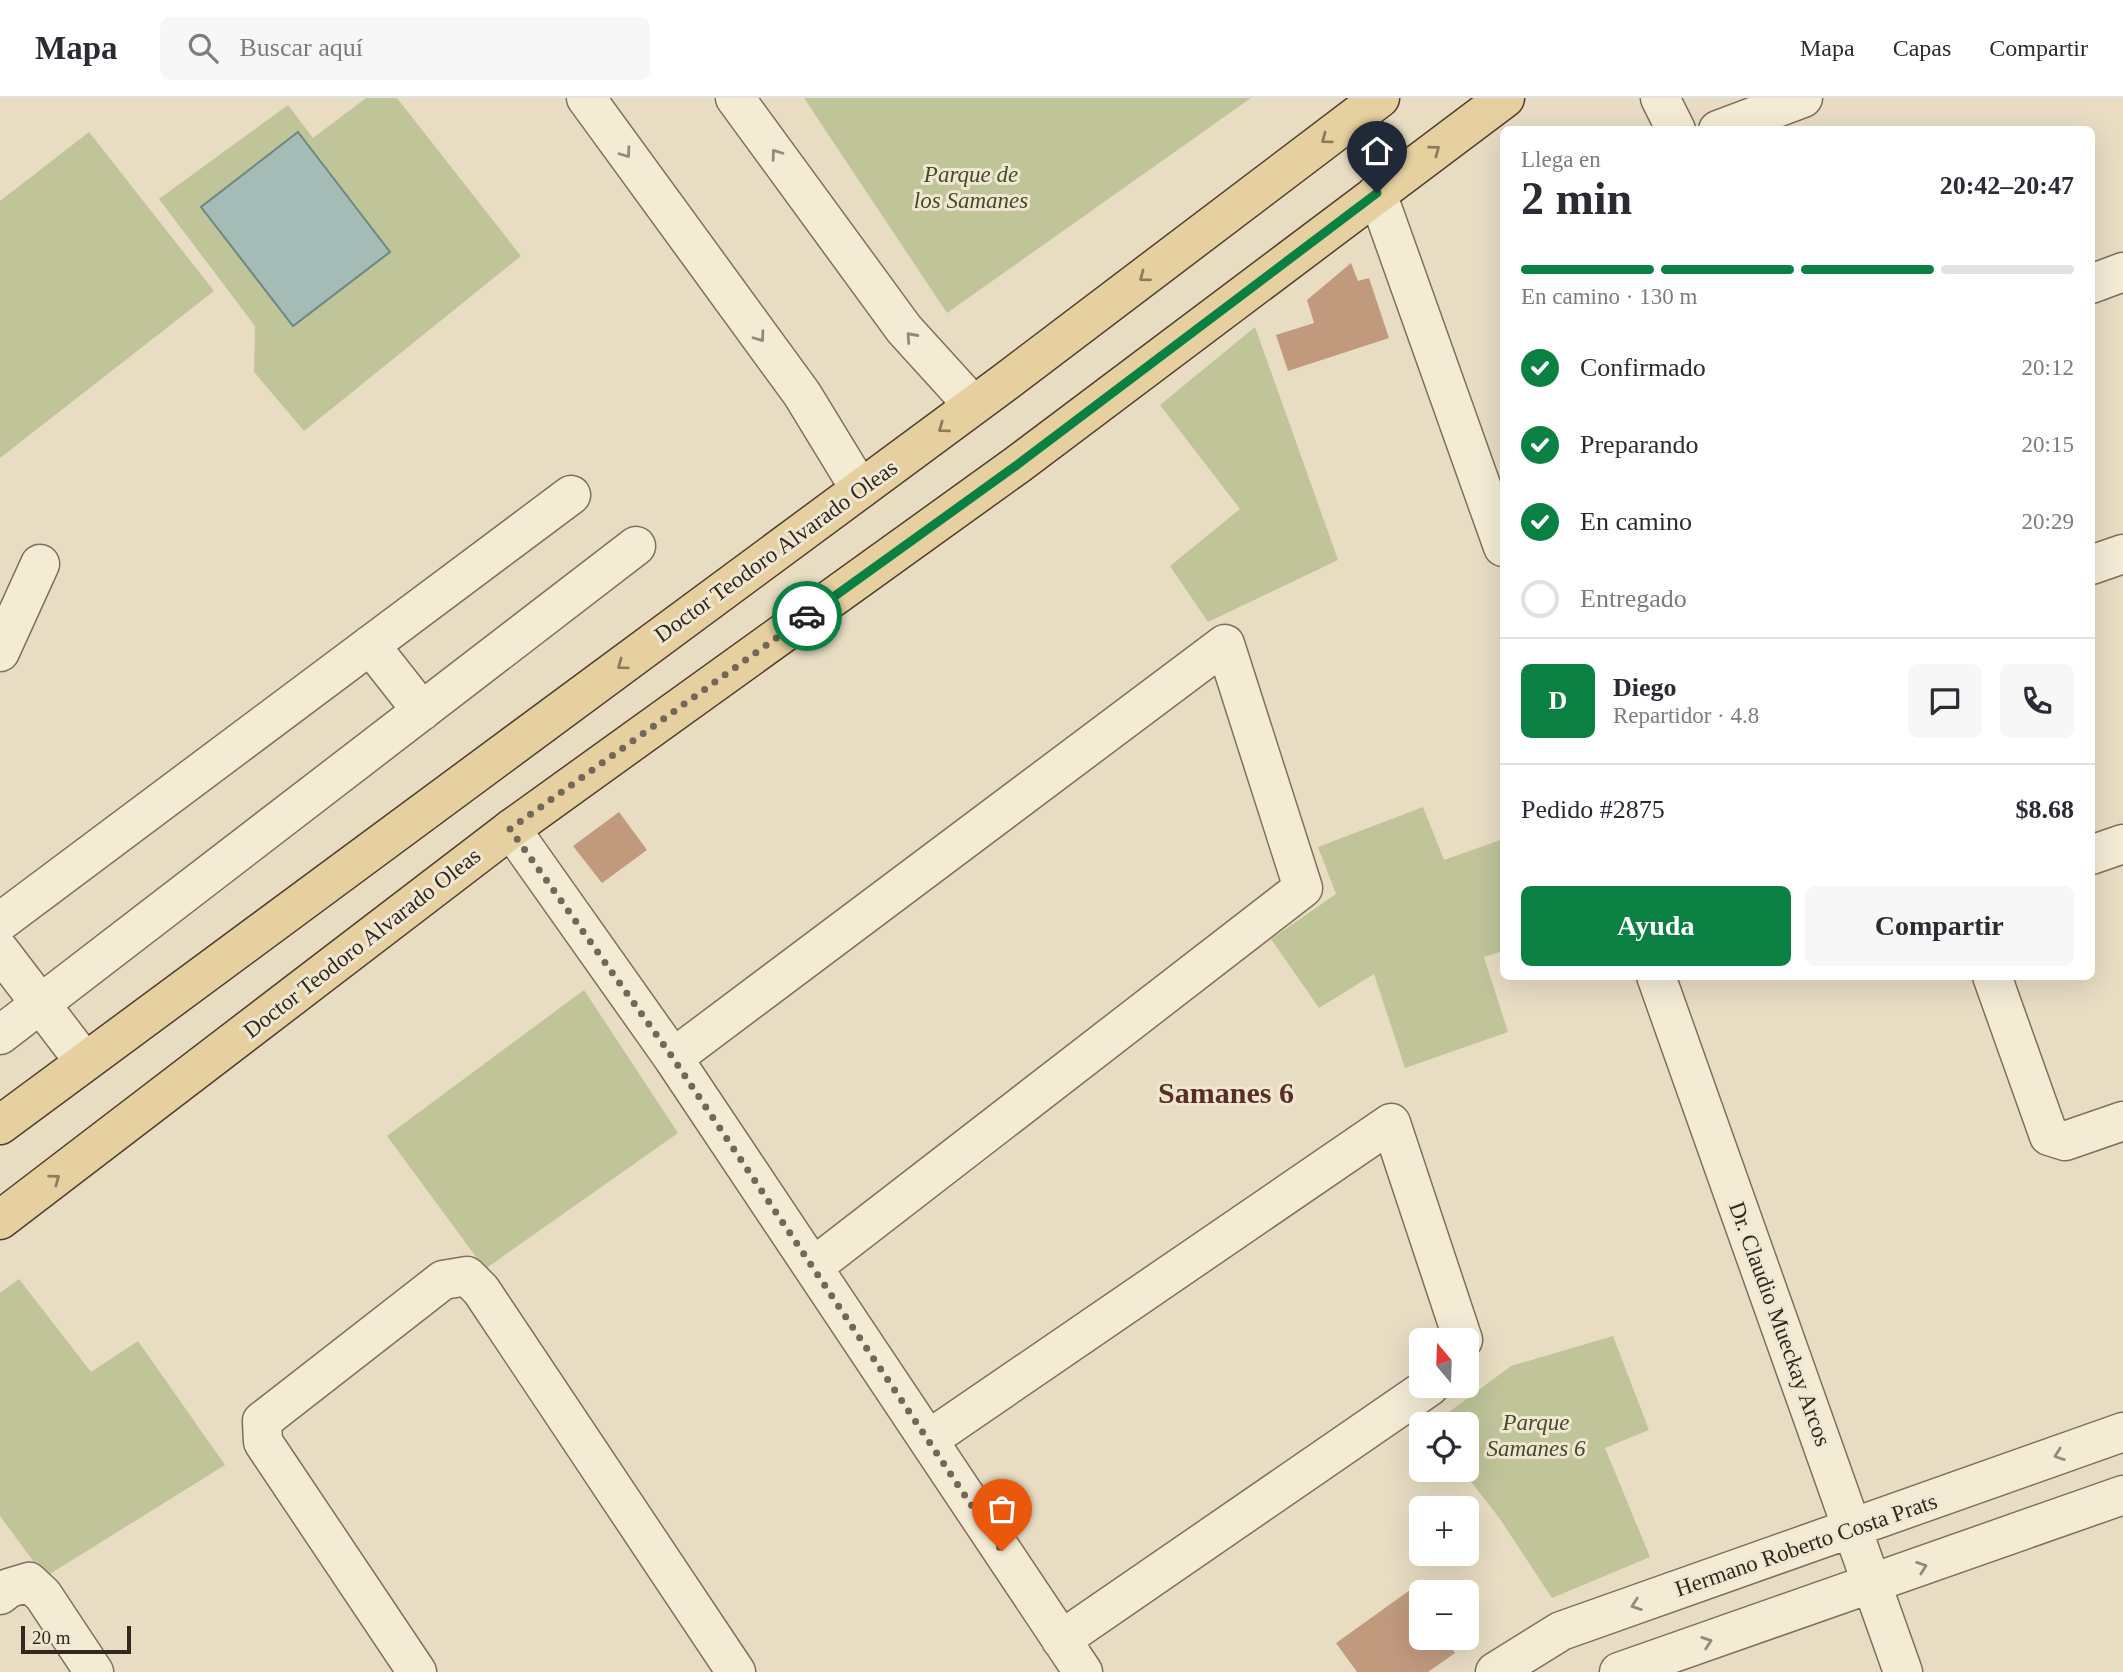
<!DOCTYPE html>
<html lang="es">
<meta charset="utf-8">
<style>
:root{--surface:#fff;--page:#f7f7f7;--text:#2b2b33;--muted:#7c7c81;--line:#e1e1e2;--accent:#0b8043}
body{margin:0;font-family:"Times New Roman",serif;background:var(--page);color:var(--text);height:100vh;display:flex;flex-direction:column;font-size:26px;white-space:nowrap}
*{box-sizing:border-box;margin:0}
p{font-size:23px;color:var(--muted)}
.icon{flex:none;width:38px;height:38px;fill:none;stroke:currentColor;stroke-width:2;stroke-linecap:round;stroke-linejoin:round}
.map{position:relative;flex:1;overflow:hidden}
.sheet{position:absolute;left:1500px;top:28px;width:595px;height:854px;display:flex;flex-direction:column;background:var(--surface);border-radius:10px;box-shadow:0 7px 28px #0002}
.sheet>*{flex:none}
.needle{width:46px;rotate:341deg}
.controls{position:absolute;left:1409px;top:1230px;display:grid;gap:14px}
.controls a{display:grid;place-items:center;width:70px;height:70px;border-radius:10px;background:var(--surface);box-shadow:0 7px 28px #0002;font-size:35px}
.scale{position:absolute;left:21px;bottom:18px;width:110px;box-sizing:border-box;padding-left:7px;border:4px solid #32281e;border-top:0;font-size:19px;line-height:24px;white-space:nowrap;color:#32281e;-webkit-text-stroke:5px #f0e7d2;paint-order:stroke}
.pin{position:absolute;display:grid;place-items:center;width:60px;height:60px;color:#fff;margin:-72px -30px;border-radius:50% 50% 50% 0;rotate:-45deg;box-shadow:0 0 7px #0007}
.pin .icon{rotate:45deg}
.courier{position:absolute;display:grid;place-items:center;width:70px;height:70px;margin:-35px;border:5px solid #0b8043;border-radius:50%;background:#fff;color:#222;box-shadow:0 2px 9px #0007}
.headline em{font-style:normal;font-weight:600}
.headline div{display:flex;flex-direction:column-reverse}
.headline{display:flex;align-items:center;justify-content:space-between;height:119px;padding:0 21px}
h1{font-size:46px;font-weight:600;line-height:52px}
.bar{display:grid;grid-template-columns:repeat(4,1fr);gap:10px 7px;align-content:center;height:84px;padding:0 21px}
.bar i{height:9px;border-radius:5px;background:var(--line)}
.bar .on{background:var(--accent)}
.bar p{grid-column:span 4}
.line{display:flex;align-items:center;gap:18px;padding:0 21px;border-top:2px solid var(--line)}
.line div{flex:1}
.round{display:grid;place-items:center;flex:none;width:74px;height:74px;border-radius:10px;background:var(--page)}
ol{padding:0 21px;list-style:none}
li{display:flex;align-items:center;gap:21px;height:77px}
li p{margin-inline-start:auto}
li .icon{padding:7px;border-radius:50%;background:var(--accent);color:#fff;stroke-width:4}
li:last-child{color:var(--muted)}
li i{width:38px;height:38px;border:4px solid var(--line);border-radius:50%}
.cta{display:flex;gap:14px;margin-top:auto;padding:14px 21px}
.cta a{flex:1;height:80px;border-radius:10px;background:var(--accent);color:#fff;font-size:28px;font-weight:600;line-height:80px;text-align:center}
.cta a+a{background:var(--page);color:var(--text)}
header{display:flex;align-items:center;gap:42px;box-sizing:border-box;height:98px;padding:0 35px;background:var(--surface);border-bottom:2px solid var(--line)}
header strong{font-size:33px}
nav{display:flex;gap:38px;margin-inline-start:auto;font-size:24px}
.search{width:490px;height:63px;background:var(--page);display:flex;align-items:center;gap:18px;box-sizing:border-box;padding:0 24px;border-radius:10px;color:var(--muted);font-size:26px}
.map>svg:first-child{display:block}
.green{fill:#bfc499}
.water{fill:#a5bbb5;stroke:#6d8881;stroke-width:2}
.building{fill:#c19a7e}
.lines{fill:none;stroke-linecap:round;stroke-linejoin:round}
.minor-casing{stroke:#806f5c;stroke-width:41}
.major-casing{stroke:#4e3e30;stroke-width:41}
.minor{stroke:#f4ebd5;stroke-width:38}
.major{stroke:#e7d09f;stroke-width:38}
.oneway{stroke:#8c7c5e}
.oneway2{stroke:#938a7a}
.done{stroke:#726758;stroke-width:7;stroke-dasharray:0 12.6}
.route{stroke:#0b8043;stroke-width:9}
.labels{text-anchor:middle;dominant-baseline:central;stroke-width:6;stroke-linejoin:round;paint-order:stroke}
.park-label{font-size:23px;font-style:italic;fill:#434c28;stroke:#f0e7d2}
.street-label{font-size:23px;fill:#32281e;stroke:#f0e7d2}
.district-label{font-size:30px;font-weight:bold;fill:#592e23;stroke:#f0e7d2}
</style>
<header>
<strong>Mapa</strong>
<div class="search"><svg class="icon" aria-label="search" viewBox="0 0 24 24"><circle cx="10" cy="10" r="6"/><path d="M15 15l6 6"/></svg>Buscar aquí</div>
<nav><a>Mapa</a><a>Capas</a><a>Compartir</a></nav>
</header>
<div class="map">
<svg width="2123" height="1574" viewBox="0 0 2123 1574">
<rect width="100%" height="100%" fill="#e8ddc3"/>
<path class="green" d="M366 0H397L521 158 304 333 254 274 255 228 159 101 288 7 313 40Z
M804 0H1251L947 215Z
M89 34 214 193 0 360V103Z
M1255 229 1338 462 1208 524 1170 468 1240 411 1160 307Z
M1423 709 1444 762 1503 741V853L1484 859 1508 934 1405 970 1374 876 1319 910 1271 841 1336 796 1318 749Z
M584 892 678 1035 485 1171 387 1038Z
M19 1181 91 1274 138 1243 225 1367 45 1479 0 1418V1195Z
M1613 1238 1649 1332 1605 1350 1650 1459 1552 1500 1500 1421 1462 1372H1466V1326H1433L1511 1268Z"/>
<path class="water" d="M298 34 390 154 293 228 201 109Z"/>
<path class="building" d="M1351 165 1358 183 1369 180 1389 240 1288 273 1276 237 1314 225 1307 202Z
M619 714 647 752 602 785 573 748Z
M1410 1492 1421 1508V1540H1444L1455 1555 1428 1574H1357L1336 1545Z"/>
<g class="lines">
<defs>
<path id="minor" d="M586 0 802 296 860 391
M735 0 904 231 973 307
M1660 0 1676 32
M1718 32 1803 0
M1377 95 1503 449
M2091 186 2123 174
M2091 467 2123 456
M370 547 422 613
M0 554 40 466
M511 731 673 960 1083 1574
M2091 757 2123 746
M0 824 571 397
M0 853 84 963
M1656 878 1903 1574
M1992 878 2049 1038 2065 1043 2123 1023
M0 937 636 448
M673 960 1225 546 1303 790 813 1169
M928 1342 1391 1025 1463 1242
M0 1497 9 1490 29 1484 43 1497 94 1574
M1061 1542 1430 1288
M417 1574 263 1344 262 1323 443 1182 467 1178 481 1192 736 1574
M1495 1574 1561 1533 2123 1334
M1619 1574 2123 1397"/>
<path id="major" d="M0 1027 1004 285 1380 0
M0 1122 511 731 1017 367 1505 0"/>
</defs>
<use href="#minor" class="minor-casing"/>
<use href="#major" class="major-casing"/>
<use href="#minor" class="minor"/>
<use href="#major" class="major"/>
</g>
<defs><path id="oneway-chevron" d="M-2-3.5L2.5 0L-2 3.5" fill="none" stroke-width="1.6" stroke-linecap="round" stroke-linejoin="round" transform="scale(1.75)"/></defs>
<g class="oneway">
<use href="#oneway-chevron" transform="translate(1326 41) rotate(143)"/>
<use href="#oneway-chevron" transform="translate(1435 52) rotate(-37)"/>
<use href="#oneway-chevron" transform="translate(1144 179) rotate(143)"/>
<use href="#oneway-chevron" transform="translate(943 330) rotate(144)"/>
<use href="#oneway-chevron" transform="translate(622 567) rotate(144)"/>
<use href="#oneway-chevron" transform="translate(55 1081) rotate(-37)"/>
</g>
<g class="oneway2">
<use href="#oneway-chevron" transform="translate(626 55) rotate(54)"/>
<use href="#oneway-chevron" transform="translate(776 56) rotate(-126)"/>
<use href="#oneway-chevron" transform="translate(760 239) rotate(54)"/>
<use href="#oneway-chevron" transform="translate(911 239) rotate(-132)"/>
<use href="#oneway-chevron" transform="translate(2059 1357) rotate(160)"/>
<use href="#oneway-chevron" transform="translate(1922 1469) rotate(-20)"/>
<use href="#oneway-chevron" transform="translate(1636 1507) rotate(161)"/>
<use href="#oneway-chevron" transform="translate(1707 1544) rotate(-19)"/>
</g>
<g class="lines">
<path class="done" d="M807 518 510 731 673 960 1002 1453"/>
<path class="route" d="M807 518 1017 367 1377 95"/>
</g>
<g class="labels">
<g class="park-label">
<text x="971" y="76">Parque de<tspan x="971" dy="26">los Samanes</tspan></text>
<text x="1536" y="1324">Parque<tspan x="1536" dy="26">Samanes 6</tspan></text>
</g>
<g class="street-label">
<text transform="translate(776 453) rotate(-36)">Doctor Teodoro Alvarado Oleas</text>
<text transform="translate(362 845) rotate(-38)">Doctor Teodoro Alvarado Oleas</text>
<text transform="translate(1780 1226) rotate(70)">Dr. Claudio Mueckay Arcos</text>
<text transform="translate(1806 1447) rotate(-19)">Hermano Roberto Costa Prats</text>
</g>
<g class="district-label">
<text x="1226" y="994">Samanes 6</text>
</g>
</g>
</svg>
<div class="controls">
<a><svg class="needle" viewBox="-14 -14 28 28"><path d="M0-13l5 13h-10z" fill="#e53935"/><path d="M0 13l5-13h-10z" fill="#7c7c81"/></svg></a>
<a><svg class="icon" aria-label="locate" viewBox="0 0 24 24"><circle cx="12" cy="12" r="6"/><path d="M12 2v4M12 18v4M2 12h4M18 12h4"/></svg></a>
<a>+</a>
<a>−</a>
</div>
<div class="scale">20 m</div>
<div class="pin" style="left:1002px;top:1453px;background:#ea580c"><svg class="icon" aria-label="bag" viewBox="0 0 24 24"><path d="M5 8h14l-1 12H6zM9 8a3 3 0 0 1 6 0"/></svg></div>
<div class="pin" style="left:1377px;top:95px;background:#1f2937"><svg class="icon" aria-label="home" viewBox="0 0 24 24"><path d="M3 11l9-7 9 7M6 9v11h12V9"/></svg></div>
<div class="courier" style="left:807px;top:518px"><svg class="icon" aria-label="car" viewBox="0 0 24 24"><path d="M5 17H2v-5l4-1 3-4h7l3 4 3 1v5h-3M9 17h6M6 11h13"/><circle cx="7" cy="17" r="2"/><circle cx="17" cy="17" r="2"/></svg></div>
<section class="sheet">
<div class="headline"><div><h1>2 min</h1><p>Llega en</p></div><em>20:42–20:47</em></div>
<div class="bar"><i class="on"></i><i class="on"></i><i class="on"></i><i></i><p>En camino · 130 m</p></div>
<ol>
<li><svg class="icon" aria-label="check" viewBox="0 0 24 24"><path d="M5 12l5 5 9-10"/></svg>Confirmado<p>20:12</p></li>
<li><svg class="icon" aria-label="check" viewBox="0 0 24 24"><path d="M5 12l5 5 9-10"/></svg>Preparando<p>20:15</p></li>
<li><svg class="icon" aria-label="check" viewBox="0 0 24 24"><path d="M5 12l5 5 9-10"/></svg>En camino<p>20:29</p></li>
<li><i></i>Entregado</li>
</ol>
<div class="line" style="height:126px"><b class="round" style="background:var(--accent);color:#fff">D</b><div><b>Diego</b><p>Repartidor · 4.8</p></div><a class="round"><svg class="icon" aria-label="chat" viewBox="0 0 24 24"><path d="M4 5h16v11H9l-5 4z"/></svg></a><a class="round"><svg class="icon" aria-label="phone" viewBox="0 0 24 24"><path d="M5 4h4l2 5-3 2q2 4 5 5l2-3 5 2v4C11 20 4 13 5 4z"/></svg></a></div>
<div class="line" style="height:91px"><div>Pedido #2875</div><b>$8.68</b></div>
<div class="cta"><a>Ayuda</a><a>Compartir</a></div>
</section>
</div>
